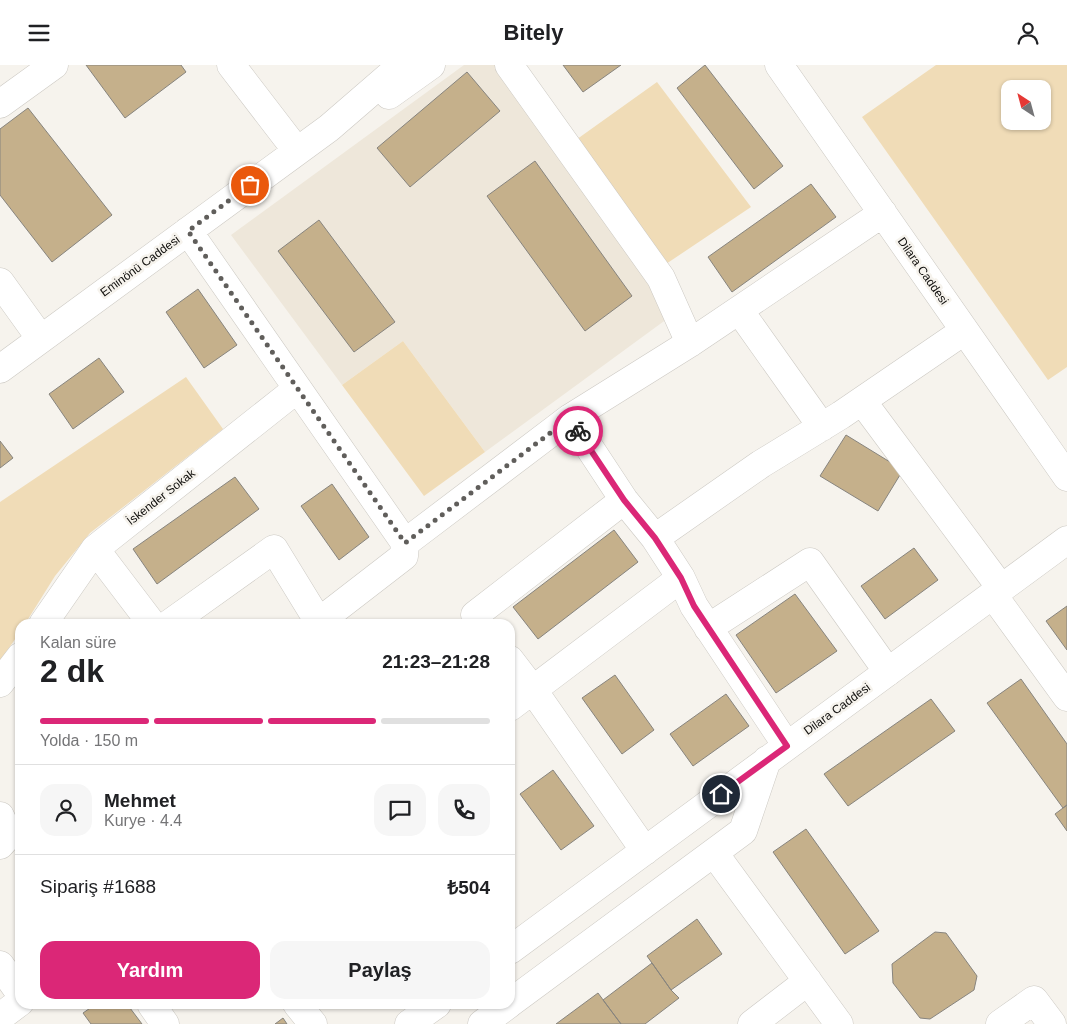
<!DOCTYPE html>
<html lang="tr">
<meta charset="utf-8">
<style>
:root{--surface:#fff;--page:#f6f6f6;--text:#202124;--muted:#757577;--line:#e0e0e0;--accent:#db2777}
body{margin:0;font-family:Arial,sans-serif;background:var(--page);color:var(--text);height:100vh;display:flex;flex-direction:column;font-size:19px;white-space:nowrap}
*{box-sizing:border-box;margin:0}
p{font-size:16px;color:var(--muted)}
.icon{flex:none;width:28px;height:28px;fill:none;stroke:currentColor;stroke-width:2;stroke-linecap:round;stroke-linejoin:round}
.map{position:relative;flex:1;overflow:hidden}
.details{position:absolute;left:15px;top:554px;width:500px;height:390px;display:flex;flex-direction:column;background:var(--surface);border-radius:15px;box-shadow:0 1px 4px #0004}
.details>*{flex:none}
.needle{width:32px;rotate:324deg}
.tools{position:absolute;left:1001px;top:15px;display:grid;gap:10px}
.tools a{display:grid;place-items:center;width:50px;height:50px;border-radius:10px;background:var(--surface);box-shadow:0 1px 4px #0004;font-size:25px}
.pin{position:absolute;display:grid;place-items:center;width:42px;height:42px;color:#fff;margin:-21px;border:2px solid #fff;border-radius:50%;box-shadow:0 1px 5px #0007}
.courier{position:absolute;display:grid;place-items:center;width:50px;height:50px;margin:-25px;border:4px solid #db2777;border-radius:50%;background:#fff;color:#222;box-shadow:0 1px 6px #0007}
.head em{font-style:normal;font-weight:600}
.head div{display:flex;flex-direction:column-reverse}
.head{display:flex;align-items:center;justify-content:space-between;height:85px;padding:0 25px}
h1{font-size:32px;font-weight:600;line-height:38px}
.bar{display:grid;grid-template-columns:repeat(4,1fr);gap:8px 5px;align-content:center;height:60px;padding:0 25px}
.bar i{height:6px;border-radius:4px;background:var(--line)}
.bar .selected{background:var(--accent)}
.bar p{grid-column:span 4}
.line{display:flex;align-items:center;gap:12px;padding:0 25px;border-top:1px solid var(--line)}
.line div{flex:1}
.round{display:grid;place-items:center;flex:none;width:52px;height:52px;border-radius:15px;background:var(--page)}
.button{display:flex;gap:10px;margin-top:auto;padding:10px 25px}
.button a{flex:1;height:58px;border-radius:15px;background:var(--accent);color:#fff;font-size:20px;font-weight:600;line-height:58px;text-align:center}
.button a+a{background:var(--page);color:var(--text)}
header{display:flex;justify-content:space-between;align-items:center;height:65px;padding:0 25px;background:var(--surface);font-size:22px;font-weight:600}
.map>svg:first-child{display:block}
.built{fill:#eee7da}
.green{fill:#f0dcb7;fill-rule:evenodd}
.building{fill:#c5b08b;stroke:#87847e}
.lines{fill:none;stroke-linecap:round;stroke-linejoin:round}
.minor-casing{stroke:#ccc9c3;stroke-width:29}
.minor{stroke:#fff;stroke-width:28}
.done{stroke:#605e5b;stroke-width:5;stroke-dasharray:0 9}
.route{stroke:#db2777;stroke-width:6}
.labels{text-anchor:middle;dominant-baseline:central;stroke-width:5;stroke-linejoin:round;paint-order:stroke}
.street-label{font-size:12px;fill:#0f0e0c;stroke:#f6f3ed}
</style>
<header><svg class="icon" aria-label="menu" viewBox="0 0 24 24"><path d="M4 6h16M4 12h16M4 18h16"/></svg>Bitely<svg class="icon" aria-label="person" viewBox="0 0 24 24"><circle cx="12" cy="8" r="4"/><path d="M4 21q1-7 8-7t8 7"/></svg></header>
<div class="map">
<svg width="1067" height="959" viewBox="0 0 1067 959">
<rect width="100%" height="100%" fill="#f6f3ed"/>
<path class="built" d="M464 0H495L671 251 485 387 403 276 342 320 231 170Z"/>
<path class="green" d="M936 0H1067V302L1048 315 862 52ZM1010 24H1042V56H1010Z
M657 17 751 142 666 199 573 77Z
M403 276 485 387 424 431 342 320Z
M186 312 223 364 90 468 55 511 25 559H20V567L0 596V437Z"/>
<path class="building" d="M86 0H181L186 7 125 53Z
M563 0H621L583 27Z
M705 0 783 101 754 124 677 23Z
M467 7 500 46 410 122 377 83Z
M28 43 112 150 52 197 0 130V64Z
M535 96 632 231 585 266 487 131Z
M811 119 836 152 732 227 708 192Z
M319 155 395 257 354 287 278 186Z
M198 224 237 280 204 303 166 247Z
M99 293 124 327 73 364 49 329Z
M846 370 903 405 878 446 820 411Z
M0 376 13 393 0 403Z
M235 412 259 444 157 519 133 484Z
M332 419 369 472 339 495 301 441Z
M614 465 638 497 538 574 513 542Z
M914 483 938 515 885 554 861 521Z
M795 529 837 586 776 628 736 570Z
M1067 541V585L1046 556Z
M615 610 654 665 622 689 582 633Z
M1021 614 1067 679V740L1063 743 987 638Z
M726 629 749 661 693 701 670 669Z
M931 634 955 666 848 741 824 709Z
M553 705 594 761 561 785 520 729Z
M1067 740V766L1055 749Z
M806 764 879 866 845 889 773 787Z
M697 854 722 889 671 925 647 891Z
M935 867 946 868 977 911 974 925 930 954 920 953 893 918 892 899Z
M652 898 671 925 679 933 645 959H621L603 935Z
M598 928 621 959H556Z
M96 939H127L142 959H91L83 948Z
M283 953 287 959H275Z"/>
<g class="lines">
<defs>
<path id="minor" d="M231 0 297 86
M509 0 661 213 690 278
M779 0 1067 412
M389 30 431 0
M0 39 54 0
M188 166 405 478 570 353 690 278 883 148
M0 217 41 274
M739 245 822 362
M0 304 329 63 402 0
M862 336 1001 523
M570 353 624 435 655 473
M95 484 152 559
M681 513 694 541 787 681
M993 530 1067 632
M475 550 624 435
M43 559 95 484 297 324
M169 559 274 484 320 559
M316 559 404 491 405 478
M708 563 810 497 888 607
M510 595 533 625 645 786
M0 618 20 592
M510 642 681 513 655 473 761 399 841 350 964 266
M0 751 9 770 0 780
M714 788 839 959
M510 885 1067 475
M0 900 20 928
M510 938 743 766 767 695
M151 939 165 959
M297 939 313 959
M0 952 20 937
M409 959 437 939
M482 959 509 939
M752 959 808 916
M1000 959 1034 935 1052 959"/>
</defs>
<use href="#minor" class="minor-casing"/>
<use href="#minor" class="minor"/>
</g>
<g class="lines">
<path class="done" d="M250 120 188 166 405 478 570 353 578 366"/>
<path class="route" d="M578 366 624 435 655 473 681 513 694 541 787 681 721 729"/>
</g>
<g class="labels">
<g class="street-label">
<text transform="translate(140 201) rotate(-36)">Eminönü Caddesi</text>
<text transform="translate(923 206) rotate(55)">Dilara Caddesi</text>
<text transform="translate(161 432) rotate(-38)">İskender Sokak</text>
<text transform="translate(837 644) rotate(-36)">Dilara Caddesi</text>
</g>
</g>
</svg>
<div class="tools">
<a><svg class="needle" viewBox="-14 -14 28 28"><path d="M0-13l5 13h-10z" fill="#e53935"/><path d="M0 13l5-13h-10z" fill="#757577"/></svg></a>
</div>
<div class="pin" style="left:250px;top:120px;background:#ea580c"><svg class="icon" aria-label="bag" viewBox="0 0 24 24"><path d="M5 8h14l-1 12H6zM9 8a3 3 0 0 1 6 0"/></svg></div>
<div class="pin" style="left:721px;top:729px;background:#1f2937"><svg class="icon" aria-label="home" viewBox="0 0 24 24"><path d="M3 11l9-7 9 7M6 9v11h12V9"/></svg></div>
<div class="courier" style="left:578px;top:366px"><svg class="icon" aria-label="bike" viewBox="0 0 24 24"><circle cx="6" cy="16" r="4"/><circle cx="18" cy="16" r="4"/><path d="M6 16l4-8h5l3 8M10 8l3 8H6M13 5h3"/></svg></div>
<section class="details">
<div class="head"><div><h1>2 dk</h1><p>Kalan süre</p></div><em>21:23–21:28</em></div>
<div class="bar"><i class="selected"></i><i class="selected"></i><i class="selected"></i><i></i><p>Yolda · 150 m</p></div>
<div class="line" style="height:90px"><a class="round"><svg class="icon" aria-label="person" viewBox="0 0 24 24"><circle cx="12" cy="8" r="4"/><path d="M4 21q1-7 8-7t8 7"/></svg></a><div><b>Mehmet</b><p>Kurye · 4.4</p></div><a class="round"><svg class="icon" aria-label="chat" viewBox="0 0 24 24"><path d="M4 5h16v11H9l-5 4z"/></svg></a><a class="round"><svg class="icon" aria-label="phone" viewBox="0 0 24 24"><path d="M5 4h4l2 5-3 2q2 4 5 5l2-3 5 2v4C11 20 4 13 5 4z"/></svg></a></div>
<div class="line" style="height:65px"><div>Sipariş #1688</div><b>₺504</b></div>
<div class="button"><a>Yardım</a><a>Paylaş</a></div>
</section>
</div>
